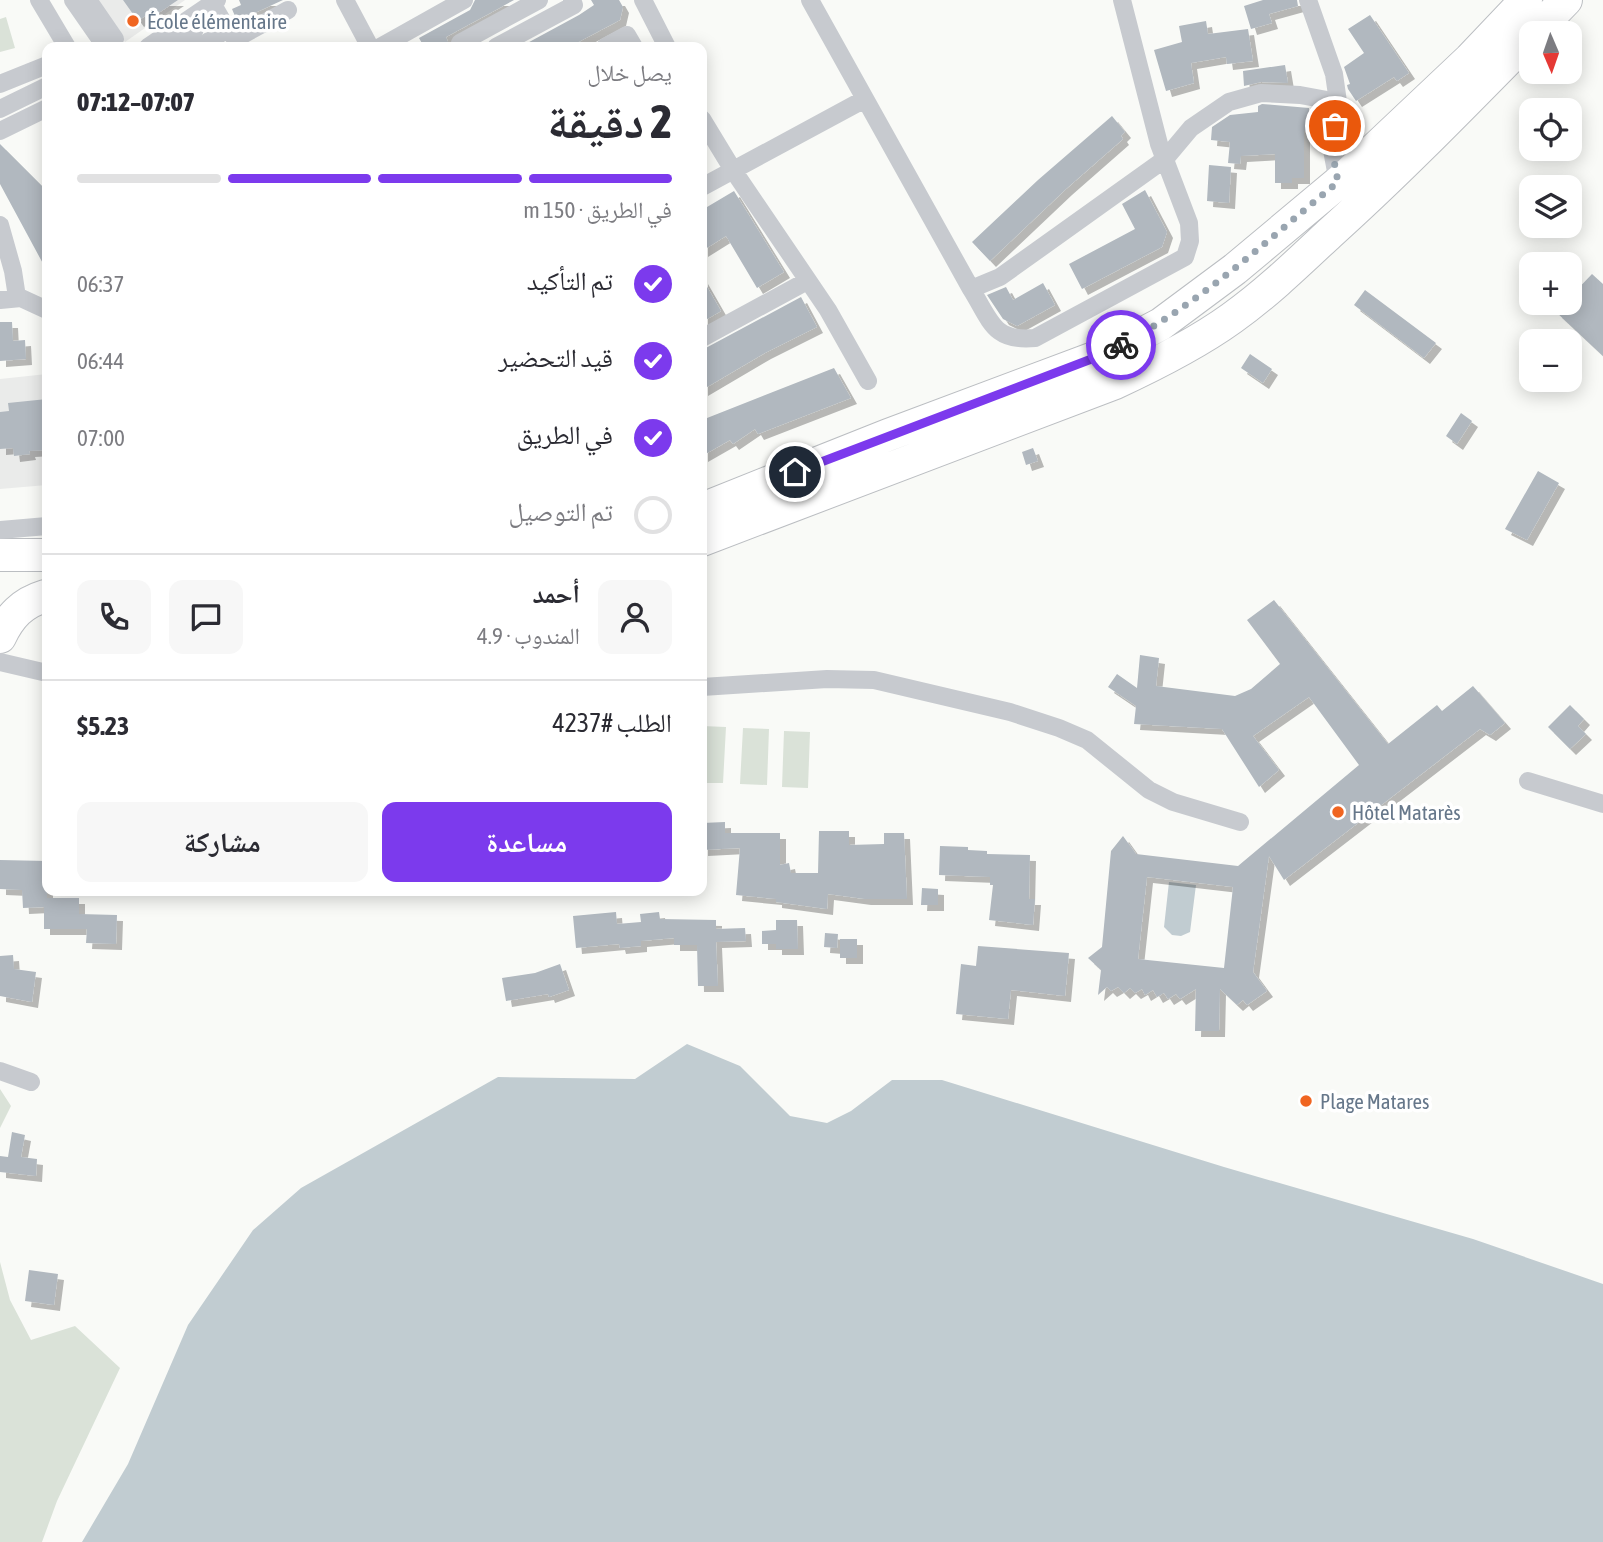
<!DOCTYPE html>
<html lang="ar">
<meta charset="utf-8">
<style>
:root{--surface:#fff;--page:#f7f7f7;--text:#2b2b33;--muted:#7c7c81;--line:#e1e1e2;--accent:#7c3aed}
body{margin:0;font-family:"Asap Condensed","Noto Naskh Arabic",sans-serif;background:var(--page);color:var(--text);direction:rtl;height:100vh;display:flex;flex-direction:column;font-size:26px;white-space:nowrap}
*{box-sizing:border-box;margin:0}
p{font-size:23px;color:var(--muted)}
.icon{flex:none;width:38px;height:38px;fill:none;stroke:currentColor;stroke-width:2;stroke-linecap:round;stroke-linejoin:round}
.map{position:relative;flex:1;overflow:hidden;direction:ltr}
.details{position:absolute;left:42px;top:42px;width:665px;height:854px;display:flex;flex-direction:column;background:var(--surface);border-radius:14px;box-shadow:0 4px 18px #0003;direction:rtl}
.details>*{flex:none}
.needle{width:46px;rotate:178deg}
.controls{position:absolute;left:1519px;top:21px;display:grid;gap:14px}
.controls a{display:grid;place-items:center;width:63px;height:63px;border-radius:14px;background:var(--surface);box-shadow:0 4px 18px #0003;font-size:35px}
.pin{position:absolute;display:grid;place-items:center;width:60px;height:60px;color:#fff;margin:-30px;border:4px solid #fff;border-radius:50%;box-shadow:0 2px 7px #0007}
.courier{position:absolute;display:grid;place-items:center;width:70px;height:70px;margin:-35px;border:5px solid #7c3aed;border-radius:50%;background:#fff;color:#222;box-shadow:0 2px 9px #0007}
.summary em{font-style:normal;font-weight:800}
.summary div{display:flex;flex-direction:column-reverse}
.summary{display:flex;align-items:center;justify-content:space-between;height:119px;padding:0 35px}
h1{font-size:46px;font-weight:800;line-height:52px}
.bar{display:grid;grid-template-columns:repeat(4,1fr);gap:10px 7px;align-content:center;height:84px;padding:0 35px}
.bar i{height:9px;border-radius:5px;background:var(--line)}
.bar .selected{background:var(--accent)}
.bar p{grid-column:span 4}
.line{display:flex;align-items:center;gap:18px;padding:0 35px;border-top:2px solid var(--line)}
.line div{flex:1}
.round{display:grid;place-items:center;flex:none;width:74px;height:74px;border-radius:14px;background:var(--page)}
ol{padding:0 35px;list-style:none}
li{display:flex;align-items:center;gap:21px;height:77px}
li p{margin-inline-start:auto}
li .icon{padding:7px;border-radius:50%;background:var(--accent);color:#fff;stroke-width:4}
li:last-child{color:var(--muted)}
li i{width:38px;height:38px;border:4px solid var(--line);border-radius:50%}
.button{display:flex;gap:14px;margin-top:auto;padding:14px 35px}
.button a{flex:1;height:80px;border-radius:14px;background:var(--accent);color:#fff;font-size:28px;font-weight:800;line-height:80px;text-align:center}
.button a+a{background:var(--page);color:var(--text)}
.map>svg:first-child{display:block}
.built{fill:#eaebea}
.green{fill:#dae2d8}
.water{fill:#c1ccd1}
.building{fill:#b1b8bf;fill-rule:evenodd;filter:url(#shadow)}
.lines{fill:none;stroke-linecap:round;stroke-linejoin:round}
.highway-casing{stroke:#bbbec2;stroke-width:34}
.street{stroke:#c7cacf;stroke-width:18}
.highway{stroke:#fff;stroke-width:32}
.done{stroke:#99a5b0;stroke-width:7;stroke-dasharray:0 12.6}
.route{stroke:#7c3aed;stroke-width:9}
.poi-dot{fill:#f06521;stroke:#fff;stroke-width:2.5}
.labels{text-anchor:middle;dominant-baseline:central;stroke-width:7;stroke-linejoin:round;paint-order:stroke}
.poi-label{font-size:21px;fill:#66778a;stroke:#fff;text-anchor:start}
</style>
<div class="map">
<svg width="1603" height="1542" viewBox="0 0 1603 1542">
<defs>
<filter id="shadow"><feDropShadow dx="6" dy="6" stdDeviation="0" flood-color="#0004"/></filter>
</defs>
<rect width="100%" height="100%" fill="#f9faf7"/>
<path class="built" d="M96 0H185L125 42Z
M47 374V485L0 489V379Z"/>
<path class="green" d="M6 17 15 48 0 52V19Z
M702 726 726 727 723 783H702Z
M743 728 769 729 767 785 740 784Z
M784 731 810 732 808 788 782 787Z
M0 1089 11 1106 0 1128Z
M0 1262 10 1300 31 1340 75 1326 120 1368 57 1501 42 1542H0Z"/>
<path class="water" d="M1169 882 1196 885 1190 932 1181 936 1172 935 1164 927Z
M687 1044 740 1066 790 1116 827 1123 851 1111 892 1080H942L1224 1167 1473 1239 1603 1284V1542H82L128 1464 188 1325 253 1230 301 1188 498 1077 635 1079Z"/>
<path class="building" d="M123 0H178L148 20 145 16 138 21Z
M239 0H283L237 21 232 9 241 5Z
M475 0H514L446 37 450 47H424L419 38 470 10Z
M591 0H619L623 7 620 20 569 47H520L579 15 594 5Z
M1263 0H1297L1298 6 1269 14 1272 23 1251 29 1244 6Z
M1370 15 1409 73 1397 81 1394 77 1356 101 1348 89 1347 85 1350 84 1344 67 1364 53 1348 29Z
M1206 21 1208 34 1248 29 1253 61 1227 64 1226 57 1191 63 1194 83 1166 91 1154 50 1182 42 1179 26Z
M1285 65 1288 83 1261 82 1244 86 1243 71Z
M1262 104 1309 108V131H1304V178H1292V183H1275V154L1241 156 1240 164 1228 163 1230 142 1211 140 1212 127 1230 115 1258 112V106Z
M1112 116 1125 132 1121 136 1123 139 1066 189 990 261 972 242 1038 180Z
M0 144 47 191V271L0 184Z
M1209 165 1231 167 1229 203 1207 201Z
M1145 190 1167 232 1162 247 1082 289 1069 264 1135 229 1122 204Z
M734 191 784 272 757 288 726 236 702 251V210Z
M1592 274 1603 284V356L1556 312 1565 303H1570V297Z
M702 278 721 311 702 322Z
M1043 283 1055 305 1017 326 1003 319 987 295 1006 287 1013 300Z
M1365 290 1436 343 1424 358 1354 305Z
M801 297 817 327 765 353 702 390V350Z
M0 322H12L13 341 25 340 26 359 0 361Z
M1250 354 1272 369 1263 383 1241 368Z
M834 368 851 398 758 434 755 429 733 444 730 440 702 456V420Z
M47 399V450L29 451 30 454 14 456 13 448 0 449V412L9 411 8 403Z
M1461 413 1472 421 1457 444 1446 436Z
M1033 448 1038 461 1026 465 1022 452Z
M1538 471 1559 483 1527 540 1505 529Z
M1274 600 1388 744 1437 705 1442 711 1473 686 1505 723 1490 735 1480 729 1284 880 1269 856 1253 972 1267 991 1247 1005 1243 1000 1237 1005 1220 989 1219 1031H1195L1196 989 1180 999 1176 994 1168 999 1164 993 1157 997 1153 990 1145 995 1142 989 1135 993 1130 988 1124 993 1118 987 1111 991 1107 987 1098 995 1101 970 1088 958 1102 947 1111 851 1123 836 1136 854 1238 866 1359 765 1309 697 1253 736 1279 770 1259 787 1222 729 1134 724 1136 706 1108 687 1117 674 1137 688 1140 655 1159 658 1156 686 1235 696 1251 689 1280 664 1247 620ZM1147 877 1233 887 1224 968 1138 959Z
M1570 705 1584 719 1578 726 1586 734 1570 749 1548 727Z
M725 822V833H780V865L789 863 791 873H818L819 831H849V845L884 844V833H904L907 899H865L828 894 827 909 776 902V899L736 895 740 848 702 850V823Z
M940 846 968 847V850L987 851V854L1030 855 1029 899H1035L1033 925 989 920 993 885H990V877L939 875Z
M0 860 47 861V898H79V914L117 915 116 944 86 943 87 929H44V907L23 908 22 890 0 889Z
M922 888 938 889V905H921Z
M616 912 617 924 641 922 640 914 659 912 660 919 716 920V929L745 928 746 941 716 942 718 986H698L697 945H674V938L641 941V946L620 948 619 944 576 948 573 916Z
M776 920H797L798 949H776V944H762V931L776 930Z
M825 933 838 934 837 948 824 947Z
M840 939H857V958H840Z
M978 946 1069 953 1065 996 1011 990 1008 1019 956 1014 961 964 976 966Z
M13 955 14 969 36 972 32 1002 0 996V956Z
M560 964 569 990 549 997 548 994 506 1001 502 978 535 973Z
M12 1132 25 1135 21 1157 37 1159 36 1176 0 1172V1156L8 1157Z
M29 1270 58 1274 54 1305 25 1301Z"/>
<g class="lines">
<defs>
<path id="highway" d="M1534 33 1566 0
M702 509 888 435 1102 355 1161 324 1235 269 1345 177 1470 59 1526 0
M702 540 1115 383C1156 364 1196 344 1232 318 1267 293 1298 263 1329 234 1399 171 1465 103 1531 36
M0 555H47
M0 637C10 616 22 603 45 596"/>
</defs>
<use href="#highway" class="highway-casing"/>
<path class="street" d="M39 0 67 47
M73 0 105 46 115 39 88 0
M345 0 370 47
M643 0 667 47
M810 0 971 289C991 321 993 342 1035 338L1185 257 1190 241 1189 223 1159 144 1122 0
M1308 0 1334 74 1338 102 1332 150 1338 182
M212 3 227 29 242 46
M235 39 288 10
M148 47 217 0
M171 47 195 29
M200 47 227 29
M380 47 464 0
M462 47 460 43 539 0
M496 47 574 5 572 0
M605 47 627 35 634 47
M0 84 47 65
M0 109 47 86
M702 119 733 170 828 310 868 381
M0 131 47 108
M702 187 865 99
M0 225 13 271 17 297
M971 289 1000 277 1165 159 1191 128 1229 102 1261 93 1300 95 1338 102
M0 300 21 298 47 310
M702 338 807 281
M0 530 47 526
M0 662 47 673
M702 687 827 679 874 680 1010 712 1059 728 1087 740 1149 790 1173 802 1240 822
M1528 781 1603 804
M0 1071 31 1082"/>
<use href="#highway" class="highway"/>
</g>
<g class="lines">
<path class="done" d="M1121 345C1205 300 1266 241 1338 182L1332 150 1335 126"/>
<path class="route" d="M795 472 1102 355 1121 345"/>
</g>
<g class="poi-dot">
<circle cx="133" cy="21" r="7"/>
<circle cx="1338" cy="812" r="7"/>
<circle cx="1306" cy="1101" r="7"/>
</g>
<g class="labels">
<g class="poi-label">
<text x="147" y="21">École élémentaire</text>
<text x="1352" y="812">Hôtel Matarès</text>
<text x="1320" y="1101">Plage Matares</text>
</g>
</g>
</svg>
<div class="controls">
<a><svg class="needle" viewBox="-14 -14 28 28"><path d="M0-13l5 13h-10z" fill="#e53935"/><path d="M0 13l5-13h-10z" fill="#7c7c81"/></svg></a>
<a><svg class="icon" aria-label="locate" viewBox="0 0 24 24"><circle cx="12" cy="12" r="6"/><path d="M12 2v4M12 18v4M2 12h4M18 12h4"/></svg></a>
<a><svg class="icon" aria-label="layers" viewBox="0 0 24 24"><path d="M12 4l9 5-9 5-9-5zM3 14l9 5 9-5"/></svg></a>
<a>+</a>
<a>−</a>
</div>
<div class="pin" style="left:1335px;top:126px;background:#ea580c"><svg class="icon" aria-label="bag" viewBox="0 0 24 24"><path d="M5 8h14l-1 12H6zM9 8a3 3 0 0 1 6 0"/></svg></div>
<div class="pin" style="left:795px;top:472px;background:#1f2937"><svg class="icon" aria-label="home" viewBox="0 0 24 24"><path d="M3 11l9-7 9 7M6 9v11h12V9"/></svg></div>
<div class="courier" style="left:1121px;top:345px"><svg class="icon" aria-label="bike" viewBox="0 0 24 24"><circle cx="6" cy="16" r="4"/><circle cx="18" cy="16" r="4"/><path d="M6 16l4-8h5l3 8M10 8l3 8H6M13 5h3"/></svg></div>
<section class="details">
<div class="summary"><div><h1>2 دقيقة</h1><p>يصل خلال</p></div><em>07:07–07:12</em></div>
<div class="bar"><i class="selected"></i><i class="selected"></i><i class="selected"></i><i></i><p>في الطريق · 150 m</p></div>
<ol>
<li><svg class="icon" aria-label="check" viewBox="0 0 24 24"><path d="M5 12l5 5 9-10"/></svg>تم التأكيد<p>06:37</p></li>
<li><svg class="icon" aria-label="check" viewBox="0 0 24 24"><path d="M5 12l5 5 9-10"/></svg>قيد التحضير<p>06:44</p></li>
<li><svg class="icon" aria-label="check" viewBox="0 0 24 24"><path d="M5 12l5 5 9-10"/></svg>في الطريق<p>07:00</p></li>
<li><i></i>تم التوصيل</li>
</ol>
<div class="line" style="height:126px"><a class="round"><svg class="icon" aria-label="person" viewBox="0 0 24 24"><circle cx="12" cy="8" r="4"/><path d="M4 21q1-7 8-7t8 7"/></svg></a><div><b>أحمد</b><p>المندوب · 4.9</p></div><a class="round"><svg class="icon" aria-label="chat" viewBox="0 0 24 24"><path d="M4 5h16v11H9l-5 4z"/></svg></a><a class="round"><svg class="icon" aria-label="phone" viewBox="0 0 24 24"><path d="M5 4h4l2 5-3 2q2 4 5 5l2-3 5 2v4C11 20 4 13 5 4z"/></svg></a></div>
<div class="line" style="height:91px"><div>الطلب #4237</div><b>$5.23</b></div>
<div class="button"><a>مساعدة</a><a>مشاركة</a></div>
</section>
</div>
